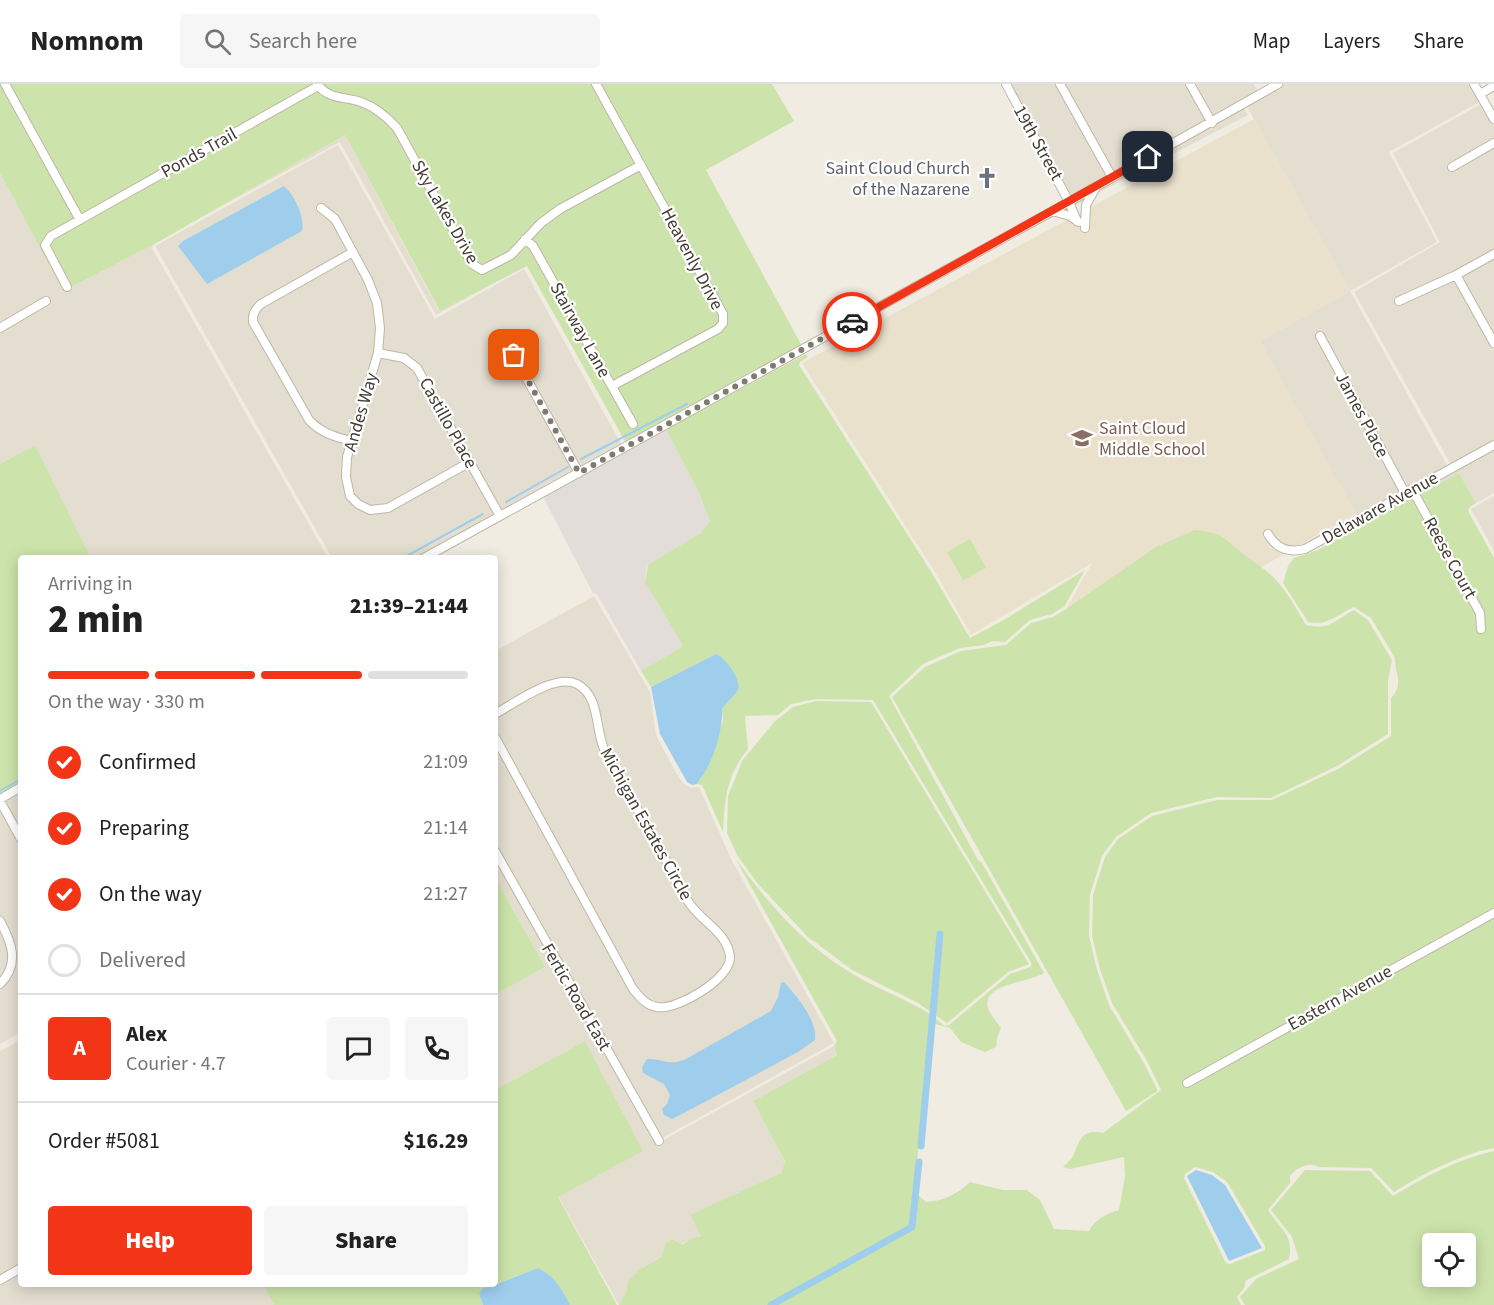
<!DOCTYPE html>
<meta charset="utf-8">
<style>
:root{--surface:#fff;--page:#f6f6f6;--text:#222;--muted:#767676;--line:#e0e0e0;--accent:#f33517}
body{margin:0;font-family:"Source Sans 3",sans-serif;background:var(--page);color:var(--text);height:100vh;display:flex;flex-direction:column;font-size:22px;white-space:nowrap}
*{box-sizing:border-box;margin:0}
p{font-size:20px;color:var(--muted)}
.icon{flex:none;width:33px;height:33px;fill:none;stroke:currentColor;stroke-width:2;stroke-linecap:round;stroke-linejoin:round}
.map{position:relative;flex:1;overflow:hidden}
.side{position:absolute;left:18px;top:471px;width:480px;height:732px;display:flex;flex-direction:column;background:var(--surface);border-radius:6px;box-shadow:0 3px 15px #0003}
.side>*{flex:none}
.tools{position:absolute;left:1422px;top:1149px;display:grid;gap:12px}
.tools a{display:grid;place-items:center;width:54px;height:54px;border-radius:6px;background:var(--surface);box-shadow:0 3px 15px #0003;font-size:30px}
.pin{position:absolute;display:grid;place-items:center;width:51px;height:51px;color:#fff;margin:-26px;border-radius:12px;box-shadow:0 3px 9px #0006}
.courier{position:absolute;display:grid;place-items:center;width:60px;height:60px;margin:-30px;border:4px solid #f33517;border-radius:50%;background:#fff;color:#222;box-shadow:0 2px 8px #0007}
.overview em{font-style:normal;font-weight:800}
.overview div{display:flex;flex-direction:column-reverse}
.overview{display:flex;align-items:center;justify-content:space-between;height:102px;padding:0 30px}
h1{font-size:39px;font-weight:800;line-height:45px}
.bar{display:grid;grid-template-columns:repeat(4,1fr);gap:9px 6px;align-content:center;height:72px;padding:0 30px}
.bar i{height:8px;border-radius:4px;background:var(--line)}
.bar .on{background:var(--accent)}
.bar p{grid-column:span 4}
.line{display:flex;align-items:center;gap:15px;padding:0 30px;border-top:2px solid var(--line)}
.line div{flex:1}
.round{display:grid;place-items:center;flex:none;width:63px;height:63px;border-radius:6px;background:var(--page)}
ol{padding:0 30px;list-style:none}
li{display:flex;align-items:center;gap:18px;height:66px}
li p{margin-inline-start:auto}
li .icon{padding:6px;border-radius:50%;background:var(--accent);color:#fff;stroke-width:4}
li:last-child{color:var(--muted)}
li i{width:33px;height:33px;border:3px solid var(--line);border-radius:50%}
.cta{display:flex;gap:12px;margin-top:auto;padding:12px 30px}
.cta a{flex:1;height:69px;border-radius:6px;background:var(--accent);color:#fff;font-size:24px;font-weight:800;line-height:69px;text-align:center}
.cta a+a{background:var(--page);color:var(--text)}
header{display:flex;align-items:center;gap:36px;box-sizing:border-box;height:84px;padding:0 30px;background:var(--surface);border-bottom:2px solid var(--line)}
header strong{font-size:28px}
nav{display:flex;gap:33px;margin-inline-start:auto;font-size:21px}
.search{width:420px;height:54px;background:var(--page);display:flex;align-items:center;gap:15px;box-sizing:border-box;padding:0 21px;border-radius:6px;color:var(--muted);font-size:22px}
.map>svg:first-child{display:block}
.residential{fill:#e4ded0}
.industrial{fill:#e2ddd8}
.education{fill:#eae1cc}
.green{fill:#cce4ab;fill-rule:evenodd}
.water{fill:#9fceed}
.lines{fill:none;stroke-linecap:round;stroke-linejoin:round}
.stream{stroke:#9fceed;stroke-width:2}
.canal{stroke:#9fceed;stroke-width:7}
.minor-casing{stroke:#beb6a8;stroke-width:10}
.minor{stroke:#fff;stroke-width:8}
.done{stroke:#7f7a70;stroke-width:6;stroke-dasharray:0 10.8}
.route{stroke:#f33517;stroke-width:8}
.labels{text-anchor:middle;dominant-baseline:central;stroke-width:4.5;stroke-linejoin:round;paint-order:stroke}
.street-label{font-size:18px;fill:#423c33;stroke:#fff}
.worship-label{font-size:18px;fill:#5b616d;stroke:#fff;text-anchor:end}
.education-label{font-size:18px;fill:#785e54;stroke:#fff;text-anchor:start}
</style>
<header>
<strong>Nomnom</strong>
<div class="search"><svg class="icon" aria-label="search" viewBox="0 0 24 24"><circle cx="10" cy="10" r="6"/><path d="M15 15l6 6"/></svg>Search here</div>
<nav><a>Map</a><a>Layers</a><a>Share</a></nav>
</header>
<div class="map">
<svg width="1494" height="1221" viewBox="0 0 1494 1221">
<rect width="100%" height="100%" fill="#f1ece2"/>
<path class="residential" d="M1006 0H1254L1258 8 1278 0H1474L1483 16 1389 68 1437 158 1350 207 1449 385 1358 436 1260 257 1350 207 1245 19 1069 118Z
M1481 20 1494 43V55L1447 83 1451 88 1494 63V166L1455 188 1395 215 1398 221 1454 196 1494 266V409L1476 419 1459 389 1370 436 1369 433 1453 384 1354 208 1440 158 1393 69Z
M1244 24 1248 31 1071 123 1070 121 1114 96Z
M345 51 439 227 496 198 436 231 340 58 209 129Z
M338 61 435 235 524 185 624 365 424 474H332L155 162Z
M0 89 63 207 153 161 152 164 328 474H91L35 361 0 380Z
M1494 174V250L1461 192Z
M1494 412V467L1471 425Z
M594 512 650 608 656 651 675 687 684 700 691 704 699 703 732 777 834 959 666 1052 659 1057 495 766V567Z
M21 703V948L0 960V715Z
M495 773 656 1059 660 1060 667 1054 834 962 837 971 753 1017 785 1077 781 1089 691 1131 701 1152 692 1154 639 1186 628 1197 626 1208 619 1221 558 1112 642 1066 585 957 495 1006V911L545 883 495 793Z
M21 956V1200H263L274 1221H0V967Z"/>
<path class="industrial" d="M666 345 699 409 710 437 700 449 648 481 646 485 645 498 683 562 641 587 597 510 593 509 543 413Z"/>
<path class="education" d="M1254 35 1350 207 1260 257 1356 429 1009 628 1092 479 971 551 935 488 802 279Z"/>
<path class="green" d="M0 0H772L794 37 706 86 802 262 626 359 527 182 440 227 345 51 153 161 63 207 0 89Z
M806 270 808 273 800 278 799 281 932 489 970 554 1002 537 1085 486 1064 523 1052 530 1030 536 1005 558 992 557 984 561 960 564 923 580 889 612 978 776 982 779 1044 889C1032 898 981 899 988 924 990 931 997 938 1001 944L997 954 996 963 985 968 961 958 950 944 931 939 914 1107 926 1118C943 1117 958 1110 970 1098L1003 1106H1027L1040 1116 1054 1145 1089 1147C1095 1135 1106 1130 1119 1126L1125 1092 1124 1073 1070 1085 1063 1083C1066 1080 1071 1076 1073 1072 1081 1055 1081 1045 1103 1049L1161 1006 1147 977 1112 919 1100 885 1092 852 1093 811 1105 773 1118 755 1152 732 1217 716H1272L1338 685 1391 652V614C1405 599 1394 589 1395 574L1371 534 1354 523C1338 530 1327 543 1308 538L1283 499 1288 482 1294 474 1318 466 1370 436 1459 389 1476 419 1470 423 1468 427 1494 474V1064C1458 1071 1425 1089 1394 1108L1371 1084 1319 1083C1308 1077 1297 1084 1290 1092V1099L1268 1126C1280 1145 1294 1150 1289 1175L1245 1197V1203L1237 1213 1241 1221H619L626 1208 628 1197 639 1186 661 1173 666 1159 672 1155 682 1161 692 1154 701 1152 690 1131 781 1089 785 1077 753 1017 837 971 834 962 837 957 735 774C766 817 802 859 848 887 869 901 892 909 914 921 925 926 935 934 945 942L949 941 1010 890 1030 883 1032 880 873 616 816 615 791 620 778 631 745 632 748 665C726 692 725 715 723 748L702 701 697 700 702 694 723 637 722 625 728 617 716 570 651 603 641 587 683 562 645 498 648 481 700 449 710 437 699 409 666 345ZM1195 1083 1213 1088 1227 1098 1265 1162V1166L1230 1180 1226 1179 1184 1094 1185 1090Z
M35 361 91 474H21V699L0 711V380Z
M1195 446C1226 449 1223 455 1246 472 1258 481 1272 489 1281 502 1291 514 1298 528 1306 541 1329 547 1335 536 1354 526L1368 536 1392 576 1388 597V650L1337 682 1271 714 1217 713 1151 729 1116 753 1102 772 1090 811 1089 852 1097 886 1109 921 1144 979 1158 1007 1126 1027 892 613 925 583 961 567 1006 561 1031 539 1053 533 1066 525 1156 463Z
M970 455 986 484 963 496 947 468Z
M816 617 871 618 1029 880 1008 888 947 939 918 919 852 886 807 852 758 800 737 771 727 749 728 712 742 677 775 637 793 623Z
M495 793 545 883 495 911Z
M585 957 643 1067 558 1113 617 1221H570C562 1205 555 1192 538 1184L495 1201 483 1204 479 1209 483 1221H274L263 1200H495V1006Z
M1494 1067V1221H1245L1240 1213 1256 1195 1299 1175 1292 1153 1271 1126 1305 1086 1370 1087 1393 1112C1425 1093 1457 1075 1494 1067ZM1432 1160H1466V1192H1432Z"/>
<path class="water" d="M284 102C295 112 305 133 302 147L207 200 178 162 183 157Z
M716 570C725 573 742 596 738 606 734 612 726 619 722 625 723 649 712 681 697 700L692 701 687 698 660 650 651 603Z
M784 898C796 911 818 937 815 956L798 968 684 1029 672 1035 664 1031 662 1025 667 1020 670 1011 664 1000 643 989 642 983 647 975C663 974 668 983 686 975L771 927 778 913 781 899Z
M1196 1086 1212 1091 1225 1101 1262 1164 1229 1177 1187 1092Z
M538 1184C555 1192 562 1205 570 1221H483L479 1209 483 1204 495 1201Z"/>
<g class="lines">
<path class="stream" d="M581 375 687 320
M506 418 568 383
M403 474 483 430
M0 707 21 695"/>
<path class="canal" d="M921 1062 940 850
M771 1221 912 1143 919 1078"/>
<defs>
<path id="minor" d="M5 0 80 136
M317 0C329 16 344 12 361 18 375 23 387 33 397 44L472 180 482 186 511 171 541 139 560 125 641 81
M596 0 723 230V239L718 245 612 302
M1006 0 1069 118 1077 137
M1060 0 1112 93
M1190 0 1212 39
M1474 0 1494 35
M1480 10 1494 2
M1452 83 1494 59
M321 124 335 135 368 196 377 219 380 244 378 269 347 373 346 393 350 412 358 420 370 426 388 424 470 378
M1052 127 1070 132 1079 138
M1085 144 1086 121 1095 105
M525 155 533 162 633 340
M1456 191 1494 259
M67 203 45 161 51 152 318 2
M1399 217 1456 191 1494 170
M0 244 46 217
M503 252 579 389
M1320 252 1405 409
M378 269 404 274 417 284 500 432
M352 357C335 353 321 349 309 336L253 238C252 230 255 225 261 220L353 168
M1412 405 1480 529 1481 545
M1268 450C1277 465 1288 469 1305 465L1494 361
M424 474 1069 118 1278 0
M495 630C515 619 555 589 577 600 600 612 595 644 604 665 610 677 617 689 624 701 638 727 653 754 668 780 675 793 681 808 690 820 702 838 728 849 730 873 731 895 676 927 657 923 645 921 640 913 633 905L495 653
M0 715 21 703
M0 717 21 755
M495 767 659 1057
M0 837C12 859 20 880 0 900
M1187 999 1494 829
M0 1196 21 1184"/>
</defs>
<use href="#minor" class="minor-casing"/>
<use href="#minor" class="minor"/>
</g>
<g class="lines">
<path class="done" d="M514 271 579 389 852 238"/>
<path class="route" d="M852 238 1148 73"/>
</g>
<defs>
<symbol id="church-bare" viewBox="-9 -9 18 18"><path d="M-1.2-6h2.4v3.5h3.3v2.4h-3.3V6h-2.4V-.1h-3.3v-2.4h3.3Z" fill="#6b7280" stroke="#fff" stroke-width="2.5" paint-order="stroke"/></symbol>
<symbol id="school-bare" viewBox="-9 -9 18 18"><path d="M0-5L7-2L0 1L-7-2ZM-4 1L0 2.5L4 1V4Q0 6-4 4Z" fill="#8d6e63" stroke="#fff" stroke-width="2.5" paint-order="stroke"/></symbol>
</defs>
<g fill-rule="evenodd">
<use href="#church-bare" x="972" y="79" width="30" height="30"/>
<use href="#school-bare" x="1067" y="339" width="30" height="30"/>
</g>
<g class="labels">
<g class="street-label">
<text transform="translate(1038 59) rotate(61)">19th Street</text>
<text transform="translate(199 69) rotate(-29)">Ponds Trail</text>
<text transform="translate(445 128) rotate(60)">Sky Lakes Drive</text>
<text transform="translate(692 175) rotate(62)">Heavenly Drive</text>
<text transform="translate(580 246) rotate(61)">Stairway Lane</text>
<text transform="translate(361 328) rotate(-74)">Andes Way</text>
<text transform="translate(1362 331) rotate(62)">James Place</text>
<text transform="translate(448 339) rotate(61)">Castillo Place</text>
<text transform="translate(1380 424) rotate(-29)">Delaware Avenue</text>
<text transform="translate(1450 474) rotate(61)">Reese Court</text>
<text transform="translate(646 740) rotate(61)">Michigan Estates Circle</text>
<text transform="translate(576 913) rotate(60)">Fertic Road East</text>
<text transform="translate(1340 914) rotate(-29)">Eastern Avenue</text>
</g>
<g class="worship-label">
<text x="970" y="84">Saint Cloud Church<tspan x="970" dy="21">of the Nazarene</tspan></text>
</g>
<g class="education-label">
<text x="1099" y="344">Saint Cloud<tspan x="1099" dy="21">Middle School</tspan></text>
</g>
</g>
</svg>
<div class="tools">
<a><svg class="icon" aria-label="locate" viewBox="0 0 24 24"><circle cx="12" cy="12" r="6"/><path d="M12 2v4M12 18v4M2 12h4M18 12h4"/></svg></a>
</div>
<div class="pin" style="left:514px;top:271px;background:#ea580c"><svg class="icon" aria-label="bag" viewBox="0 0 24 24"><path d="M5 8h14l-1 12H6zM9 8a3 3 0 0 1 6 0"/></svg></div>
<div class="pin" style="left:1148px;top:73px;background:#1f2937"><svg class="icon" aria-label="home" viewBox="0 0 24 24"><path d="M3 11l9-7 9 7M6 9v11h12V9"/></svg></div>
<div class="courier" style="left:852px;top:238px"><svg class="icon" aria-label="car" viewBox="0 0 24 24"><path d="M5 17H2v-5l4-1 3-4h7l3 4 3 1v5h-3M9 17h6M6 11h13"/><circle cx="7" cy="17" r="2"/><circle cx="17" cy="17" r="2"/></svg></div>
<section class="side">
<div class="overview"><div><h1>2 min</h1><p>Arriving in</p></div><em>21:39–21:44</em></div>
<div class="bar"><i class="on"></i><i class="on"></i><i class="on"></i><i></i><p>On the way · 330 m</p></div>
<ol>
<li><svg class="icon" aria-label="check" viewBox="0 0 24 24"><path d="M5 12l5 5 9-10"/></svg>Confirmed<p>21:09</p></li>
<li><svg class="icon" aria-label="check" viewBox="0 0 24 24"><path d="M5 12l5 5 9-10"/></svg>Preparing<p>21:14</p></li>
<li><svg class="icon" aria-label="check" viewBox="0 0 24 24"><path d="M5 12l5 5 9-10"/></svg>On the way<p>21:27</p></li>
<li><i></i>Delivered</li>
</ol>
<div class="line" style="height:108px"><b class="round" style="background:var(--accent);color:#fff">A</b><div><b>Alex</b><p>Courier · 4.7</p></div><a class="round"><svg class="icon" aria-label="chat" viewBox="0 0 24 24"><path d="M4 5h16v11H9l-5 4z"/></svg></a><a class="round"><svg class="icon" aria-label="phone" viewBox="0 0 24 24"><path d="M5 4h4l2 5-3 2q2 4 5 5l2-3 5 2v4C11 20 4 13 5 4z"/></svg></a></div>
<div class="line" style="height:78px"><div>Order #5081</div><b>$16.29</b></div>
<div class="cta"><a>Help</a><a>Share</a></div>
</section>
</div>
